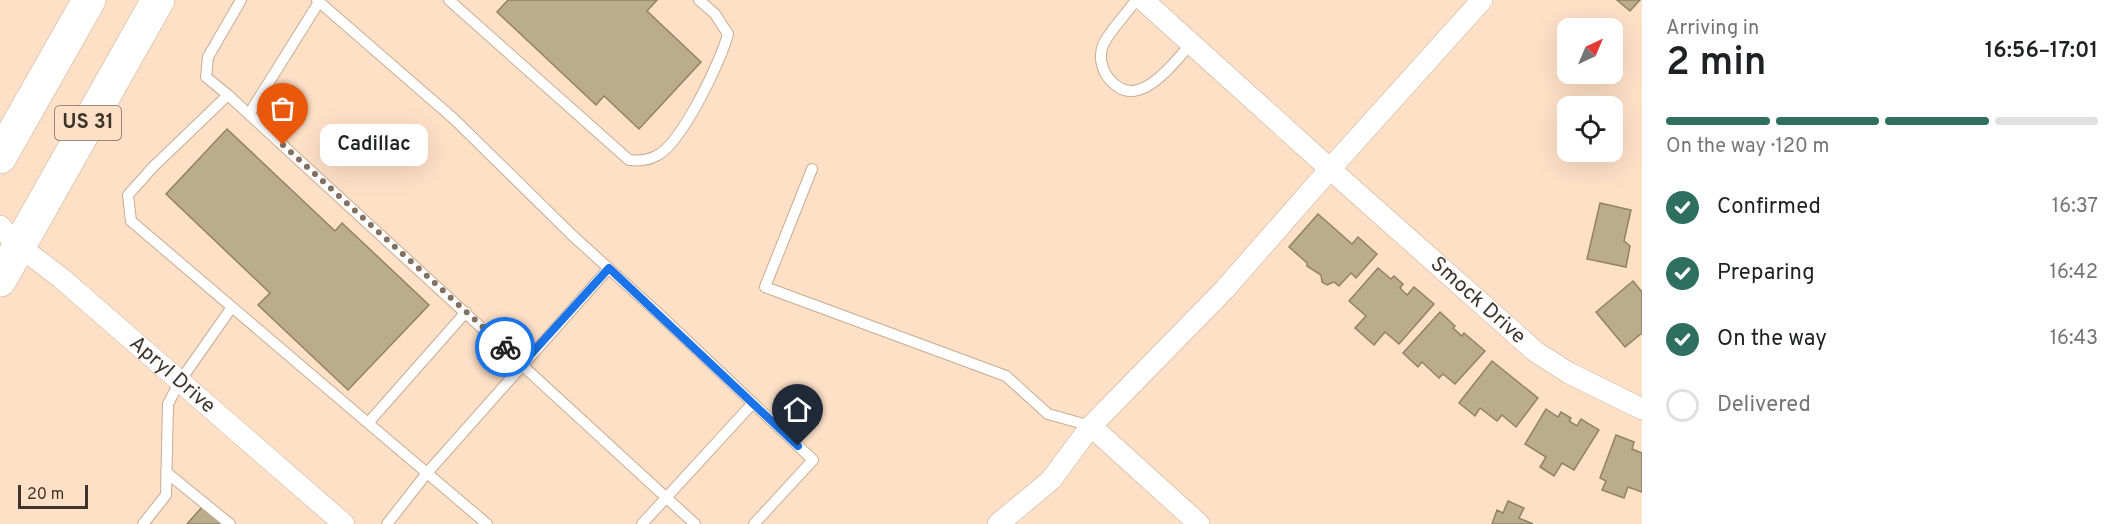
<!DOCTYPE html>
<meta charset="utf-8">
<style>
:root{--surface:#fff;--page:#f2f2f2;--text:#202124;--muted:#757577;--line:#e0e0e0;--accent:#2e6f5f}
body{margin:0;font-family:Overpass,sans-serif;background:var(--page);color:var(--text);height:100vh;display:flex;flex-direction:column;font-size:22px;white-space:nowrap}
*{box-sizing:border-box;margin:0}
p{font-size:20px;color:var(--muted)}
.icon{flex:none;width:33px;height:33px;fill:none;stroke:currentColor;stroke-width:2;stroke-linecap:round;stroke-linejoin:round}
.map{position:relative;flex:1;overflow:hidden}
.details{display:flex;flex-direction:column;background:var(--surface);width:480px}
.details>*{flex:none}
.needle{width:39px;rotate:44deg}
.buttons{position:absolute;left:1557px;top:18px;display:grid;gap:12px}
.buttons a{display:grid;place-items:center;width:66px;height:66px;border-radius:12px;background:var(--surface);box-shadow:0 6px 24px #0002;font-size:30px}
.scale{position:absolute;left:18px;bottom:15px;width:70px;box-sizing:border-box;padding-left:6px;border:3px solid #3f3429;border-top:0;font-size:16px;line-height:21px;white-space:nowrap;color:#3f3429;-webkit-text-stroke:4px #fde0c6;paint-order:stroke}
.pin{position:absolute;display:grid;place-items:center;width:51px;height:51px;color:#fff;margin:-62px -26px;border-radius:50% 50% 50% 0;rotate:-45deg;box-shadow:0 0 6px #0007}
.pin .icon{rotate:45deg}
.courier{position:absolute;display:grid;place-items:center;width:60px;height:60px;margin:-30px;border:4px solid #1a73e8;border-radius:50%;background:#fff;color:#222;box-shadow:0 2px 8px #0007}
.bubble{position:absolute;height:42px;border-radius:12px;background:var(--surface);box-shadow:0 6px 24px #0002;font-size:20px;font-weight:600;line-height:42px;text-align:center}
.summary em{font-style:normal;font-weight:600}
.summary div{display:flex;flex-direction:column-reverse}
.summary{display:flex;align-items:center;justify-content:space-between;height:102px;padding:0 24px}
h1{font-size:39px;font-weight:600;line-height:45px}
.bar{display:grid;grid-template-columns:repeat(4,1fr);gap:9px 6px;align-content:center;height:72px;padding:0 24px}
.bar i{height:8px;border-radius:4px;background:var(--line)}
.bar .current{background:var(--accent)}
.bar p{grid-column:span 4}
ol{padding:0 24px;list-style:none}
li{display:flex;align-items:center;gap:18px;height:66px}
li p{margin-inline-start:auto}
li .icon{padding:6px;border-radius:50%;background:var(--accent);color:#fff;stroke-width:4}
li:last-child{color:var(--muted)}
li i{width:33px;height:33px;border:3px solid var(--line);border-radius:50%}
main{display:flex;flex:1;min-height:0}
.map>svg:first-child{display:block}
.building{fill:#bbac8c;stroke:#918263;stroke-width:1.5}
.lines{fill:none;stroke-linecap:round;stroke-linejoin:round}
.service-casing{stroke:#c8ac92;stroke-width:12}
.minor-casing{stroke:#c8ac92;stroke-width:22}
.primary-casing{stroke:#c8ac92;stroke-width:34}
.service{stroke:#fff;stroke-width:10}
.minor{stroke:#fff;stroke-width:21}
.primary{stroke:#fff;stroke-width:33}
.done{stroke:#827060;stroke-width:6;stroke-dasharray:0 10.8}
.route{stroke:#1a73e8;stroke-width:8}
.labels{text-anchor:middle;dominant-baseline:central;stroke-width:6;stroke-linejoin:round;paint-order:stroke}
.shield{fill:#fde0c6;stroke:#786858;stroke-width:1.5}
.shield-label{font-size:20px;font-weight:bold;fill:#3f3429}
.street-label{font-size:21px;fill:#3f3429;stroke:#fde0c6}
</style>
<main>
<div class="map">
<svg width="1642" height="524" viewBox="0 0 1642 524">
<rect width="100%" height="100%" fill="#fde0c6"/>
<path class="building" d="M508 0H657L647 11 701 62 639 129 604 96 596 105 497 12Z
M1617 0H1640L1630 11Z
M227 129 335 231 342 223 429 305 348 390 258 305 270 293 166 194Z
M1600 203 1631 210 1624 241 1630 246 1626 267 1587 259Z
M1318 214 1352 244 1358 237 1377 254 1356 278 1351 273 1339 286 1334 282 1327 285 1322 282 1321 275 1307 266V263L1289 247Z
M1378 268 1391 279 1394 276 1403 284 1400 288 1407 295 1414 287 1434 304 1399 344 1385 332 1374 345 1355 328 1366 316 1349 301Z
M1633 281 1642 292V333L1625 347 1596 312Z
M1440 312 1455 326 1453 328 1462 336 1464 333 1485 351 1455 384 1443 374 1439 378 1422 362 1418 367 1403 353Z
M1492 361 1538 398 1516 427 1502 415 1497 421 1480 408 1475 416 1459 403Z
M1546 409 1558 417 1561 412 1571 418 1569 421 1577 426 1581 419 1599 430 1574 470 1562 463 1554 476 1540 467 1546 457 1525 444Z
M1616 435 1634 442 1632 449 1642 453V492L1628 487 1624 498 1602 490 1606 481 1600 478Z
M1508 501 1524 508 1519 518 1533 524H1492L1497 510 1503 513Z
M203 506 224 524H187Z"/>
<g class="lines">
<defs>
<path id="service" d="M241 0 208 57 206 77 228 95 153 167 128 195 131 221 368 423 466 312
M317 0 454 119 572 235 660 315 813 460 754 524
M449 0 629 160C638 161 647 161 656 156 681 145 721 61 728 34L715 14 699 0
M1136 0C1128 12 1108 33 1103 45 1099 55 1101 67 1107 76 1136 116 1171 65 1191 44
M228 95 695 524
M249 114 319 2
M812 169 765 287 1006 376 1048 414 1091 426
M368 423 427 473 387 524
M166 472 230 524
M143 524 166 495 168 404 180 381 232 307
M487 524 427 473 609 268
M642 524 753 403"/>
<g id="minor">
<path id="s1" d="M1143 0 1330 169 1536 352 1569 373 1642 409"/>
<path id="s2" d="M0 226 19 246 61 278 344 524"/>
<path d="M1091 426 1199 524"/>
<path d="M998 524 1051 480 1091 426 1225 289 1330 169 1482 0"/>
</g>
<path id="primary" d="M0 157 89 0
M0 280 158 0"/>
</defs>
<use href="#service" class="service-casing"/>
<use href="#minor" class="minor-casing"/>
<use href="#primary" class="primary-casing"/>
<use href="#service" class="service"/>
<use href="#minor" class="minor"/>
<use href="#primary" class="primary"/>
</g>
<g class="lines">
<path class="done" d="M283 145 505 347"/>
<path class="route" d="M505 347 522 364 609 268 798 446"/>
</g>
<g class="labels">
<rect class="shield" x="55" y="106" width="66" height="34" rx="4.5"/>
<g class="shield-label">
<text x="88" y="123">US 31</text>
</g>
<g class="street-label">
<text stroke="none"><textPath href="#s1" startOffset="450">Smock Drive</textPath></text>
<text stroke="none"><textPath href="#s2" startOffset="228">Apryl Drive</textPath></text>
</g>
</g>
</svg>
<div class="buttons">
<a><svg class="needle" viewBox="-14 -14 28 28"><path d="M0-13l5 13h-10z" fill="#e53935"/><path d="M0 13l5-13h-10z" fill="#757577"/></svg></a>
<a><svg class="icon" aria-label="locate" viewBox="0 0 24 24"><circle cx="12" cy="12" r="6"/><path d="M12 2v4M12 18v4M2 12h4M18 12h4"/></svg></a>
</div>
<div class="scale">20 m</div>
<div class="pin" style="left:283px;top:145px;background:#ea580c"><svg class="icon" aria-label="bag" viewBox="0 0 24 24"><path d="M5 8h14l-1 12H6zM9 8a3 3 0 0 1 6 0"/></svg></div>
<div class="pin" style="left:798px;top:446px;background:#1f2937"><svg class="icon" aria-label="home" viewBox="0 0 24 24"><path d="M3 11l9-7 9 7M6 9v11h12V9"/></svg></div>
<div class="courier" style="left:505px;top:347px"><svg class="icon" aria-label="bike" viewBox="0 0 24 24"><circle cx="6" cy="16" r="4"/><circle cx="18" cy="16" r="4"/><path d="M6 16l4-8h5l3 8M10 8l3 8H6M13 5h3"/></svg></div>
<div class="bubble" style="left:320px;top:124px;width:108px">Cadillac</div>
</div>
<section class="details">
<div class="summary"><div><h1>2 min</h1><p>Arriving in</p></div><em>16:56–17:01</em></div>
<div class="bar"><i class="current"></i><i class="current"></i><i class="current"></i><i></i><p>On the way · 120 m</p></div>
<ol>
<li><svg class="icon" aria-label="check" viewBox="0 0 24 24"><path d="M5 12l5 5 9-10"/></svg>Confirmed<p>16:37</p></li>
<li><svg class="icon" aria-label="check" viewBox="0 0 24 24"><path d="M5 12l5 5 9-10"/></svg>Preparing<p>16:42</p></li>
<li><svg class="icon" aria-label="check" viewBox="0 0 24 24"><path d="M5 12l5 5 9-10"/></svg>On the way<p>16:43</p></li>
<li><i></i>Delivered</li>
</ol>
</section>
</main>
